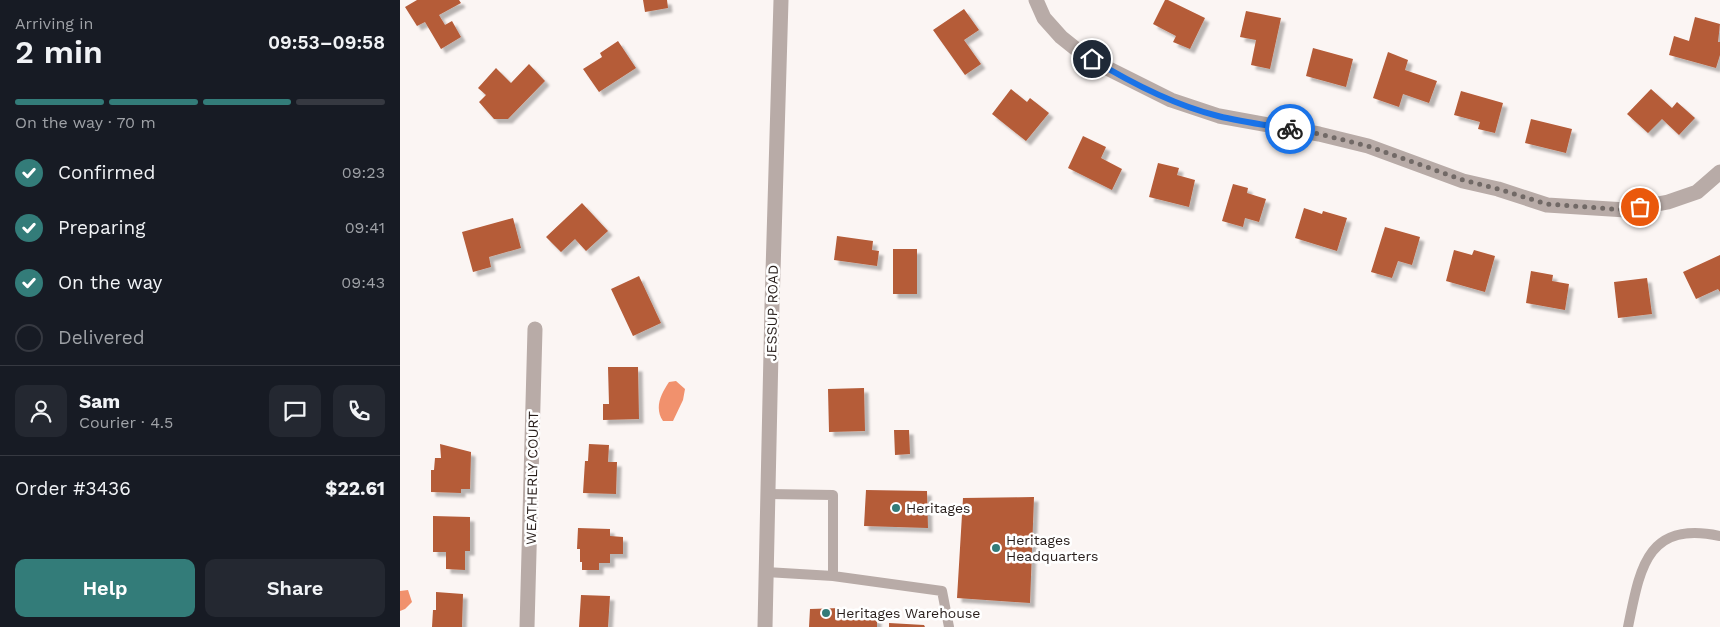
<!DOCTYPE html>
<meta charset="utf-8">
<style>
:root{--surface:#171b24;--page:#242831;--text:#f1f3f6;--muted:#9ea1a6;--line:#363941;--accent:#337c79}
body{margin:0;font-family:"Work Sans",sans-serif;background:var(--page);color:var(--text);height:100vh;display:flex;flex-direction:column;font-size:19px;white-space:nowrap}
*{box-sizing:border-box;margin:0}
p{font-size:16px;color:var(--muted)}
.icon{flex:none;width:28px;height:28px;fill:none;stroke:currentColor;stroke-width:2;stroke-linecap:round;stroke-linejoin:round}
.map{position:relative;flex:1;overflow:hidden}
.panel{display:flex;flex-direction:column;background:var(--surface);width:400px}
.panel>*{flex:none}
.pin{position:absolute;display:grid;place-items:center;width:42px;height:42px;color:#fff;margin:-21px;border:2px solid #fff;border-radius:50%;box-shadow:0 1px 5px #0007}
.courier{position:absolute;display:grid;place-items:center;width:50px;height:50px;margin:-25px;border:4px solid #1a73e8;border-radius:50%;background:#fff;color:#222;box-shadow:0 1px 6px #0007}
.headline em{font-style:normal;font-weight:600}
.headline div{display:flex;flex-direction:column-reverse}
.headline{display:flex;align-items:center;justify-content:space-between;height:85px;padding:0 15px}
h1{font-size:32px;font-weight:600;line-height:38px}
.bar{display:grid;grid-template-columns:repeat(4,1fr);gap:8px 5px;align-content:center;height:60px;padding:0 15px}
.bar i{height:6px;border-radius:4px;background:var(--line)}
.bar .on{background:var(--accent)}
.bar p{grid-column:span 4}
.line{display:flex;align-items:center;gap:12px;padding:0 15px;border-top:1px solid var(--line)}
.line div{flex:1}
.round{display:grid;place-items:center;flex:none;width:52px;height:52px;border-radius:10px;background:var(--page)}
ol{padding:0 15px;list-style:none}
li{display:flex;align-items:center;gap:15px;height:55px}
li p{margin-inline-start:auto}
li .icon{padding:5px;border-radius:50%;background:var(--accent);color:#fff;stroke-width:4}
li:last-child{color:var(--muted)}
li i{width:28px;height:28px;border:2px solid var(--line);border-radius:50%}
.action{display:flex;gap:10px;margin-top:auto;padding:10px 15px}
.action a{flex:1;height:58px;border-radius:10px;background:var(--accent);color:#fff;font-size:20px;font-weight:600;line-height:58px;text-align:center}
.action a+a{background:var(--page);color:var(--text)}
main{display:flex;flex:1;min-height:0}
.map>svg:first-child{display:block}
.water{fill:#f1916d}
.building{fill:#b55b38;filter:url(#shadow)}
.lines{fill:none;stroke-linecap:round;stroke-linejoin:round}
.service{stroke:#b8aba7;stroke-width:10}
.minor{stroke:#b8aba7;stroke-width:15}
.tertiary{stroke:#b8aba7;stroke-width:15}
.done{stroke:#716966;stroke-width:5;stroke-dasharray:0 9}
.route{stroke:#1a73e8;stroke-width:6}
.poi-dot{fill:#337c79;stroke:#fff;stroke-width:2}
.labels{text-anchor:middle;dominant-baseline:central;stroke-width:5;stroke-linejoin:round;paint-order:stroke}
.street-label{font-size:14px;fill:#271d1a;stroke:#fff}
.poi-label{font-size:14px;fill:#271d1a;stroke:#fff;text-anchor:start}
</style>
<main>
<section class="panel">
<div class="headline"><div><h1>2 min</h1><p>Arriving in</p></div><em>09:53–09:58</em></div>
<div class="bar"><i class="on"></i><i class="on"></i><i class="on"></i><i></i><p>On the way · 70 m</p></div>
<ol>
<li><svg class="icon" aria-label="check" viewBox="0 0 24 24"><path d="M5 12l5 5 9-10"/></svg>Confirmed<p>09:23</p></li>
<li><svg class="icon" aria-label="check" viewBox="0 0 24 24"><path d="M5 12l5 5 9-10"/></svg>Preparing<p>09:41</p></li>
<li><svg class="icon" aria-label="check" viewBox="0 0 24 24"><path d="M5 12l5 5 9-10"/></svg>On the way<p>09:43</p></li>
<li><i></i>Delivered</li>
</ol>
<div class="line" style="height:90px"><a class="round"><svg class="icon" aria-label="person" viewBox="0 0 24 24"><circle cx="12" cy="8" r="4"/><path d="M4 21q1-7 8-7t8 7"/></svg></a><div><b>Sam</b><p>Courier · 4.5</p></div><a class="round"><svg class="icon" aria-label="chat" viewBox="0 0 24 24"><path d="M4 5h16v11H9l-5 4z"/></svg></a><a class="round"><svg class="icon" aria-label="phone" viewBox="0 0 24 24"><path d="M5 4h4l2 5-3 2q2 4 5 5l2-3 5 2v4C11 20 4 13 5 4z"/></svg></a></div>
<div class="line" style="height:65px"><div>Order #3436</div><b>$22.61</b></div>
<div class="action"><a>Help</a><a>Share</a></div>
</section>
<div class="map">
<svg width="1320" height="627" viewBox="0 0 1320 627">
<defs>
<filter id="shadow"><feDropShadow dx="4.5" dy="4.5" stdDeviation="1" flood-color="#0004"/></filter>
</defs>
<rect width="100%" height="100%" fill="#fbf5f3"/>
<path class="water" d="M276 381 285 389 283 400 273 421H263C254 408 261 394 269 382Z
M8 590 12 602 5 609 0 611V591Z"/>
<path class="building" d="M17 0H59L61 3 39 15 45 25 52 21 61 37 41 49 25 22 17 26 5 7Z
M243 0H267L268 8 245 12Z
M765 0H768L805 18 790 49 773 42 776 36 753 24Z
M564 9 579 30 564 40 581 64 565 75 533 30Z
M846 11 881 18 870 69 851 65 856 40 840 37Z
M1295 17 1320 24 1318 42H1320V55L1316 68 1269 55 1274 36 1289 41Z
M218 41 236 68 199 92 183 69 202 57 200 53Z
M913 48 953 59 946 87 906 76Z
M988 52 1008 60 1005 70 1037 81 1029 103 1003 94 999 107 973 98Z
M129 64 145 81 108 119H94L79 102 86 95 78 88 96 68 111 83Z
M611 89 627 102 630 98 649 113 626 141 592 114Z
M1251 89 1272 108 1277 102 1295 118 1279 135 1262 119 1248 133 1227 114Z
M1061 91 1103 103 1095 133 1078 129 1080 122 1054 115Z
M1131 119 1172 129 1166 153 1125 143Z
M683 136 706 147 701 158 722 169 712 190 668 168Z
M758 163 779 168 777 175 795 180 789 207 749 197Z
M833 184 848 188 847 193 866 199 859 222 845 218 843 227 822 221Z
M182 203 208 231 186 251 175 239 161 252 146 237Z
M904 208 922 214 923 211 947 218 937 251 895 238Z
M113 218 121 248 89 257 91 267 73 272 62 232Z
M985 227 1020 237 1012 265 998 261 992 278 971 272Z
M437 236 473 241 472 250 479 251 477 266 434 260Z
M493 249H517V294H493Z
M1054 250 1072 255 1074 250 1095 256 1085 292 1046 281Z
M1320 255V292L1318 289 1296 299 1283 272Z
M1131 271 1153 275 1152 281 1169 284 1165 310 1126 303Z
M239 276 261 323 233 336 211 289Z
M1247 278 1252 314 1218 318 1214 282Z
M208 367H238L239 419 203 420V404H209Z
M464 388 465 431 429 432 428 389Z
M494 430H509L510 454 495 455Z
M40 444 71 452 70 489H61V493L31 492V470H34L35 458H41Z
M189 444 209 445 208 462H217L216 494 183 493 185 461H188Z
M466 490 527 491 528 528 464 526Z
M634 497 630 603 557 598 563 498Z
M33 516 70 517V551H65V570L46 569V552H33Z
M178 528 210 529V536L223 537V554H210V563H199V570H182V562H180V549H177Z
M36 592 63 594 62 627H32L33 610H36Z
M181 595 210 596 208 627H179Z
M441 608 442 618H477V627H409L410 609Z
M489 623 524 625 525 627H489Z"/>
<g class="lines">
<path class="service" d="M368 494 433 495V576L542 591 549 627
M366 572 433 576
M1228 627C1240 569 1246 520 1320 536"/>
<path class="minor" d="M636 0 644 18 661 37 681 53 703 66 771 100 819 116 919 134 968 146 1063 181 1098 189 1147 205 1226 210 1268 202 1297 192 1320 172
M127 627 135 329"/>
<path class="tertiary" d="M365 627 372 306 381 0"/>
</g>
<g class="lines">
<path class="done" d="M890 129 919 134 968 146 1063 180 1098 189 1147 204 1226 210 1240 207"/>
<path class="route" d="M692 59C731 83 774 105 818 116 842 122 866 125 890 129"/>
</g>
<g class="poi-dot">
<circle cx="496" cy="508" r="5"/>
<circle cx="596" cy="548" r="5"/>
<circle cx="426" cy="613" r="5"/>
</g>
<g class="labels">
<g class="street-label">
<text transform="translate(372 313) rotate(-89)">JESSUP ROAD</text>
<text transform="translate(132 478) rotate(-89)">WEATHERLY COURT</text>
</g>
<g class="poi-label">
<text x="506" y="508">Heritages</text>
<text x="606" y="540">Heritages<tspan x="606" dy="16">Headquarters</tspan></text>
<text x="436" y="613">Heritages Warehouse</text>
</g>
</g>
</svg>
<div class="pin" style="left:1240px;top:207px;background:#ea580c"><svg class="icon" aria-label="bag" viewBox="0 0 24 24"><path d="M5 8h14l-1 12H6zM9 8a3 3 0 0 1 6 0"/></svg></div>
<div class="pin" style="left:692px;top:59px;background:#1f2937"><svg class="icon" aria-label="home" viewBox="0 0 24 24"><path d="M3 11l9-7 9 7M6 9v11h12V9"/></svg></div>
<div class="courier" style="left:890px;top:129px"><svg class="icon" aria-label="bike" viewBox="0 0 24 24"><circle cx="6" cy="16" r="4"/><circle cx="18" cy="16" r="4"/><path d="M6 16l4-8h5l3 8M10 8l3 8H6M13 5h3"/></svg></div>
</div>
</main>
